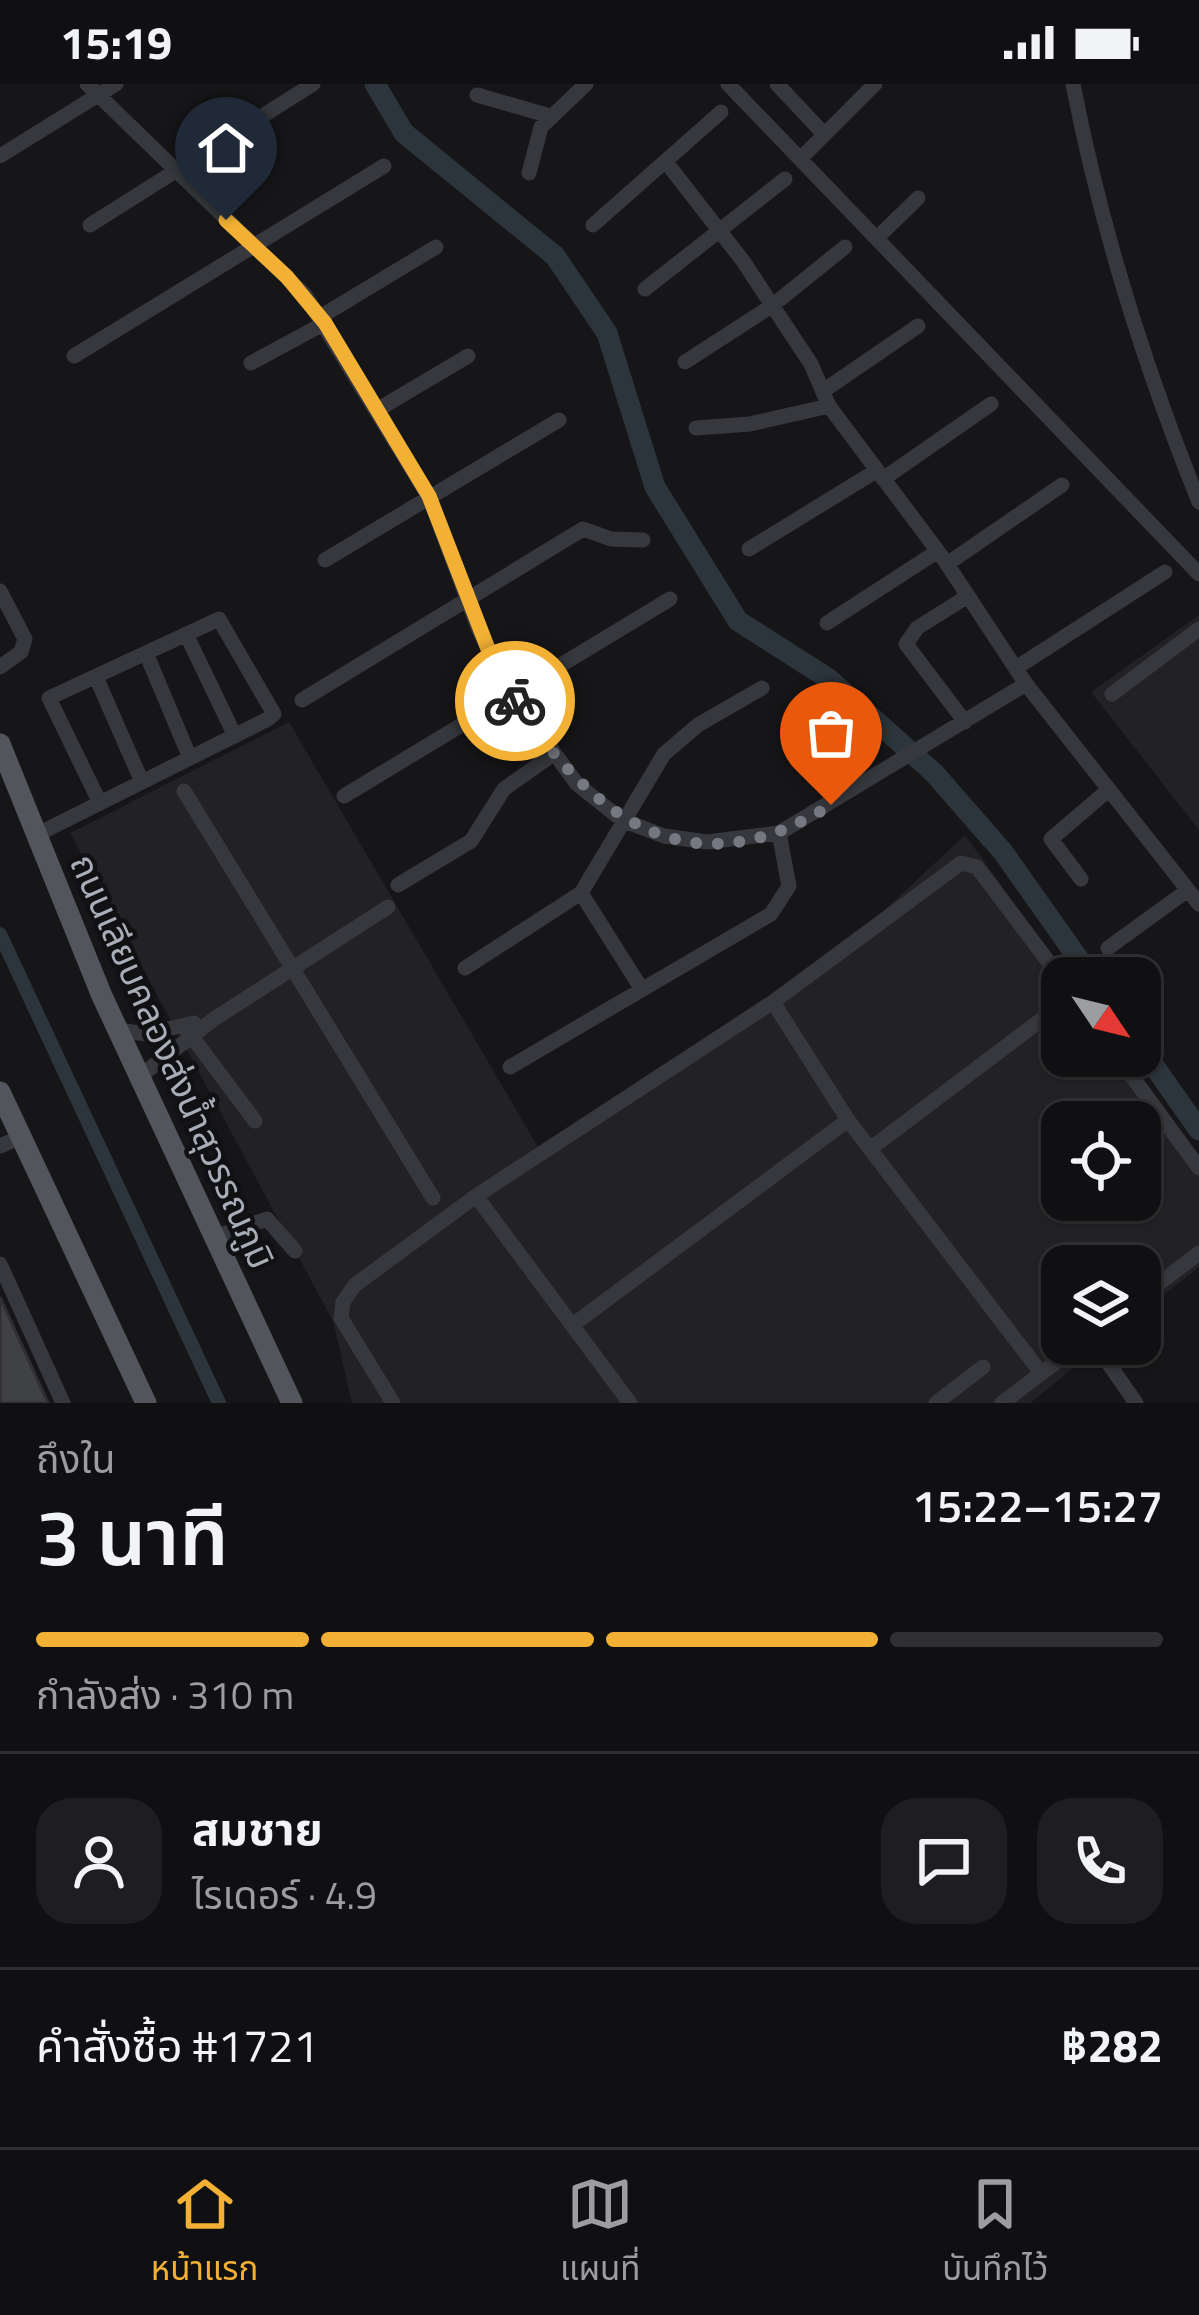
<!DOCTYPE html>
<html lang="th">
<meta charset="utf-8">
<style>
:root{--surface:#101012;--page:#1e1e20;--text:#f1f3f6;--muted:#9c9d9f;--line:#303032;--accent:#f2b134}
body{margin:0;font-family:"Titillium Web","Noto Sans Thai",sans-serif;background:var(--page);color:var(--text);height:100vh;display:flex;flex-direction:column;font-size:45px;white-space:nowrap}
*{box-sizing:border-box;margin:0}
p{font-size:39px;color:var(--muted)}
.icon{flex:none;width:66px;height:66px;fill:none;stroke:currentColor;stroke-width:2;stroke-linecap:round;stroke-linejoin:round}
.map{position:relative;height:1319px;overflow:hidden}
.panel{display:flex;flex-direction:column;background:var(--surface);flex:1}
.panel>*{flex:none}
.needle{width:78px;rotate:125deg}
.buttons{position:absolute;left:1041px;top:873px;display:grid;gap:24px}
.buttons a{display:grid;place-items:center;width:120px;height:120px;border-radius:24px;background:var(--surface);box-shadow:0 3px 9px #0004,0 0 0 3px var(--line);font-size:60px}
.pin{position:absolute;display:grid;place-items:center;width:102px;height:102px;color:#fff;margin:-123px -51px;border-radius:50% 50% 50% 0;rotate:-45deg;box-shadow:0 0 12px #0007}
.pin .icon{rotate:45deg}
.courier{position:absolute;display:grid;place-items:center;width:120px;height:120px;margin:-60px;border:9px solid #f2b134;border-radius:50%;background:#fff;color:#222;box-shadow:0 3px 15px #0007}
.head em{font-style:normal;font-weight:600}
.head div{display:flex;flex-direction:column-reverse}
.head{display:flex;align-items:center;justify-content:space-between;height:204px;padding:0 36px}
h1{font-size:78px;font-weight:600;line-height:90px}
.bar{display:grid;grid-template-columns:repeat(4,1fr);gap:18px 12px;align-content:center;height:144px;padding:0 36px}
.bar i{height:15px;border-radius:9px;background:var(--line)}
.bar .active{background:var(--accent)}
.bar p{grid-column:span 4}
.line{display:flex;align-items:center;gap:30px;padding:0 36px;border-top:3px solid var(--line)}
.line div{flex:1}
.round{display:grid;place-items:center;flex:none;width:126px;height:126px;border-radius:36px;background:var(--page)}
.status{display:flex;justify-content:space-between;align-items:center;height:84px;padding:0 60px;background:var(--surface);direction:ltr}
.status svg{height:33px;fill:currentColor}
.menu{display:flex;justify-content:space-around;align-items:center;height:168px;border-top:3px solid var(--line);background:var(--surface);font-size:33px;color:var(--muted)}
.menu a{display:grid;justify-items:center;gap:6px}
.menu .active{color:var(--accent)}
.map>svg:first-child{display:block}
.built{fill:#222225;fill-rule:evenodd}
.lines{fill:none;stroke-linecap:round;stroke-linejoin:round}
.canal{stroke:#2c353c;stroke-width:14}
.river{stroke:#2c353c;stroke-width:21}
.building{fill:#404145;stroke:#303034;stroke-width:3}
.minor{stroke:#37383d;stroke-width:15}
.major{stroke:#53555c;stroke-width:21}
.done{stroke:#757880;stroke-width:12;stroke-dasharray:0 21.6}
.route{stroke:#f2b134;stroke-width:15}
.labels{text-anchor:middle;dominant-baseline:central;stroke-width:9;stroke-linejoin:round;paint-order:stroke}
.street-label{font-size:36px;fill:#a8adb8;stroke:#111113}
</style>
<div class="status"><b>15:19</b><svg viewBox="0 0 49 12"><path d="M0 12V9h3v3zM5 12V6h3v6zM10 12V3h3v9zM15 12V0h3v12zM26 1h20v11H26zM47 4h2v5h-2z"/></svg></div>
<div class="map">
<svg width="1199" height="1319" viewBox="0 0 1199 1319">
<rect width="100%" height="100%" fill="#161618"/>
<path class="built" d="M1199 531V746L1091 608Z
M289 638 538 1063 750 928 864 845 965 751 1069 894H1062V972H1125L1199 1074V1183L1140 1230V1182H1062V1260H1103L1030 1319H352L333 1237 70 749ZM1062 1038H1140V1116H1062Z"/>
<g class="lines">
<path class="canal" d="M0 850 219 1319"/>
<path class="river" d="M375 0 404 49 555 172 607 249 655 403 738 537 829 595 934 689 1003 768 1092 894
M1140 962 1199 1046"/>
</g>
<path class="building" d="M0 1213 48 1319H0Z"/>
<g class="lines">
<path class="minor" d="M87 0 305 211 429 413 479 546 511 610 577 700 622 736 664 752 707 758 779 749 1026 600
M728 0 1199 490
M777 0 824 50
M1073 0C1101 144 1144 282 1199 418
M477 11 550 32
M0 72 116 0
M801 74 875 0
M666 78 743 177 811 280 829 322 943 474 1026 600 1199 820
M529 89 541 43 586 0
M90 141 313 0
M593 141 721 28
M877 154 918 114
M645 205 785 95
M320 233 436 163
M74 272 384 82
M685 278 773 221 845 163
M251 279 325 239
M823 307 918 242
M377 326 468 272
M696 344 750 340 829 322
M883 395 991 320
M749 465 876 387
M325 476 559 336
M947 480 1062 401
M0 507 25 555 21 568 0 583
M827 539 938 467
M186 550 235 652
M146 569 190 674
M1016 584 1165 488
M96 593 142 698
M1112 610 1199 545
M302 616 583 445 611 455 643 456
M965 638 906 560 917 544 968 512
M184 707 433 1114
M344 712 670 515
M36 751 268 635 274 630 219 535 49 614 100 719
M1081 795 1051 755 1106 708
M398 801 471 757 504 705 552 671
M581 809 641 904
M1108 864 1188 806
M465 884 581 809 664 670 698 641 762 604
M773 918 848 1036 1041 1289
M184 942 255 1037
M118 946 146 950 194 939
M1117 972 1199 1084
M510 983 771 830 789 802 779 749
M139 993 214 935 388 823
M0 1062 23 1052
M870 1065 1062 920
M476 1112 630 1319
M215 1153 267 1135 295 1167
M0 1180 63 1319
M1140 1214 1199 1169
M574 1240 848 1036
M1095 1260 1136 1319
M393 1319 341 1234 343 1218 355 1201 476 1112 773 918 961 779 977 783 1062 896
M936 1319 983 1283
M1002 1319 1080 1260"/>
<path class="major" d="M0 660 102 912 292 1319
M0 1008 146 1319"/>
</g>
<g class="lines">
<path class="done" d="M515 617C595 736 690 809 831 721"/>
<path class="route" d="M226 136 287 193 325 239 429 412 490 570 515 617"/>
</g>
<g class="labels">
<g class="street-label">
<text transform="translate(173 977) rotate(66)">ถนนเลียบคลองส่งน้ำสุวรรณภูมิ</text>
</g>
</g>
</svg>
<div class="buttons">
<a><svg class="needle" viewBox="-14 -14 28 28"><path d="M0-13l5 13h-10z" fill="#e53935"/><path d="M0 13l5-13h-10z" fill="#9c9d9f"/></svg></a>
<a><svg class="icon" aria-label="locate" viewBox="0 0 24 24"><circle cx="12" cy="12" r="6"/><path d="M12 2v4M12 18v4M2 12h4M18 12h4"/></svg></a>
<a><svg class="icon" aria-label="layers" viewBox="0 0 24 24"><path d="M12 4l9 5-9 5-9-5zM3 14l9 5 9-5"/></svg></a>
</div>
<div class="pin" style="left:831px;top:721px;background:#ea580c"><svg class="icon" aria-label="bag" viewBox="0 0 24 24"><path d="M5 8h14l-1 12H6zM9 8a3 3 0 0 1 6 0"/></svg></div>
<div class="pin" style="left:226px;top:136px;background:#1f2937"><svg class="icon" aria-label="home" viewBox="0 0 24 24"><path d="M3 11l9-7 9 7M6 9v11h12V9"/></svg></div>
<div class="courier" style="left:515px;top:617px"><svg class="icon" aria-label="bike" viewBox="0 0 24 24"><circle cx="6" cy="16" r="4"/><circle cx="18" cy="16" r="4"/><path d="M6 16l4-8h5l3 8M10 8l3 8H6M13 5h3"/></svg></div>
</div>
<section class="panel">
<div class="head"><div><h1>3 นาที</h1><p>ถึงใน</p></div><em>15:22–15:27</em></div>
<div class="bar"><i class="active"></i><i class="active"></i><i class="active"></i><i></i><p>กำลังส่ง · 310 m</p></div>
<div class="line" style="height:216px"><a class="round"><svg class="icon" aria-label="person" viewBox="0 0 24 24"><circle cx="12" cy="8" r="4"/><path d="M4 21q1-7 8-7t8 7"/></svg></a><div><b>สมชาย</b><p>ไรเดอร์ · 4.9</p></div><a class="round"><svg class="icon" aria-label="chat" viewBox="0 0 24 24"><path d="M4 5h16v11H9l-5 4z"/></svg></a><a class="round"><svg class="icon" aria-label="phone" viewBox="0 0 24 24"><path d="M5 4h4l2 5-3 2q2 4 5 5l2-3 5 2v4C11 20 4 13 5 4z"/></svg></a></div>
<div class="line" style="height:156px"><div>คำสั่งซื้อ #1721</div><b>฿282</b></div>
</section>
<nav class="menu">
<a class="active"><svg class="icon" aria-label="home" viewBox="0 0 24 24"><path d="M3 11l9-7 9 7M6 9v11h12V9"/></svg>หน้าแรก</a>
<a><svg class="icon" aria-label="map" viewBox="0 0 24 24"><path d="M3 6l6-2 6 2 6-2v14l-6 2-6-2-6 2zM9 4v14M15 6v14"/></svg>แผนที่</a>
<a><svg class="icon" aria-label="saved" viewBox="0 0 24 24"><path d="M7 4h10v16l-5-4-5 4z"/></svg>บันทึกไว้</a>
</nav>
